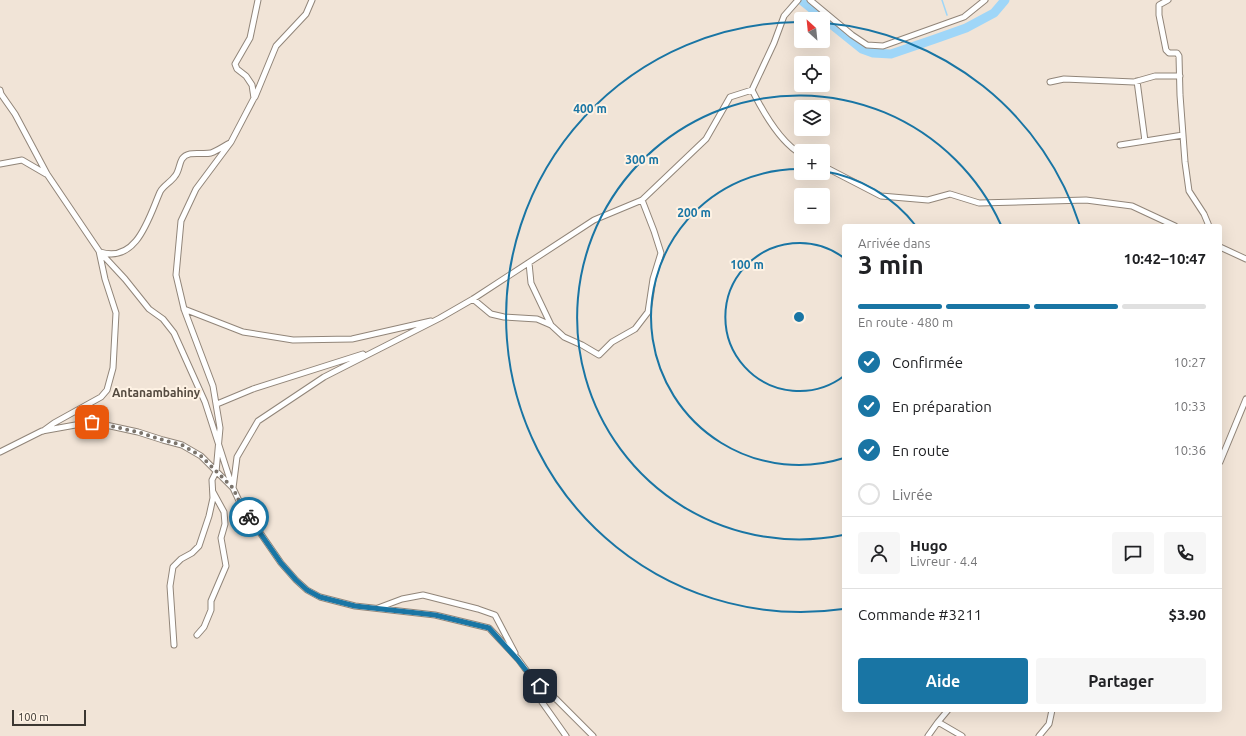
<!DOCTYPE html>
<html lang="fr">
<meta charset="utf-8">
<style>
:root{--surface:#fff;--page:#f6f6f6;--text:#202124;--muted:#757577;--line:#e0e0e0;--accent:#1975a4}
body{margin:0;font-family:Ubuntu,sans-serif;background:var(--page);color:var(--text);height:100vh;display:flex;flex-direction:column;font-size:15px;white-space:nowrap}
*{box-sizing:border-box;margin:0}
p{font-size:13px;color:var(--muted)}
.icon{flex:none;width:22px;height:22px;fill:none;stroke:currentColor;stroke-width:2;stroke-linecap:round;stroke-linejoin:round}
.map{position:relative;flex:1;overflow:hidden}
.sheet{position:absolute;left:842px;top:224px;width:380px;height:488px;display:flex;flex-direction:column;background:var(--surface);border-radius:4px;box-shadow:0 4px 16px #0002}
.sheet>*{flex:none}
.needle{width:26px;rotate:333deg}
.tools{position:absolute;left:794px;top:12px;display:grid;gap:8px}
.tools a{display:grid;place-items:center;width:36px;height:36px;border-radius:4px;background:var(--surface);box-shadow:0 4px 16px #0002;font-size:20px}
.scale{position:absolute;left:12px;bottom:10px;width:74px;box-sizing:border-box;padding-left:4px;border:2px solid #3c3732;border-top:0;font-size:11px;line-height:14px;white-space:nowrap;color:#3c3732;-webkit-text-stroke:3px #fef2e4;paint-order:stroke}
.pin{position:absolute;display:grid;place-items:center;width:34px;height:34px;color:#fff;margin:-17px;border-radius:8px;box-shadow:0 2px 6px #0006}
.courier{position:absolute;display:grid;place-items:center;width:40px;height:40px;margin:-20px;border:3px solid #1975a4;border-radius:50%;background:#fff;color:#222;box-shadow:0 1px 5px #0007}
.headline em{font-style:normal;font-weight:700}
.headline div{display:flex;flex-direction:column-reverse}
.headline{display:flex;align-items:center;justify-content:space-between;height:68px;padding:0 16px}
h1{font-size:26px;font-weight:700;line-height:30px}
.bar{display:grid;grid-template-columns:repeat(4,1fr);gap:6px 4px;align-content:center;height:48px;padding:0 16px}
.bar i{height:5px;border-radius:3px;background:var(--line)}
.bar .active{background:var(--accent)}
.bar p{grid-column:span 4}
.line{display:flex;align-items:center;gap:10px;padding:0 16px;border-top:1px solid var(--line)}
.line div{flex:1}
.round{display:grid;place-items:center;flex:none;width:42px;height:42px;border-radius:4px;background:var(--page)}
ol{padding:0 16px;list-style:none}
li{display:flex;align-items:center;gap:12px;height:44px}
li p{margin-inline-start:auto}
li .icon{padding:4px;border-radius:50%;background:var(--accent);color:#fff;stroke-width:4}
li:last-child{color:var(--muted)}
li i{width:22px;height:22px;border:2px solid var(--line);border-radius:50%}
.primary-button{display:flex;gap:8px;margin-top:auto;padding:8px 16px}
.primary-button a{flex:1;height:46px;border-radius:4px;background:var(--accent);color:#fff;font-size:16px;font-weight:700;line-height:46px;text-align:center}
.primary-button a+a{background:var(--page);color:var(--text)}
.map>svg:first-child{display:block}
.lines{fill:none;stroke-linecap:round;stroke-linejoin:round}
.stream{stroke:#9fd6f8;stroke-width:1.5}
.river{stroke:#9fd6f8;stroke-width:9}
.minor-casing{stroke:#918579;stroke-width:7}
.minor{stroke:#fff;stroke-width:5}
.done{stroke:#7b746c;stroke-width:4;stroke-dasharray:0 7.2}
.route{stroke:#1975a4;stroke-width:5}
.ring{fill:none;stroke:#1975a4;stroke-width:2}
.labels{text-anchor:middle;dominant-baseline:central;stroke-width:4;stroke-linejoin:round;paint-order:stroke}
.quarter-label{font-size:12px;font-weight:bold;fill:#554b40;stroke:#fef2e4}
.centre{fill:#1975a4;stroke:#fef2e4;stroke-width:2}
.ring-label{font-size:12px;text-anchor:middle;font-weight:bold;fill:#1975a4;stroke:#fef2e4;stroke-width:4;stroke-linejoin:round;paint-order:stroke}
</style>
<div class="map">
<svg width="1246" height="736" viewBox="0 0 1246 736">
<rect width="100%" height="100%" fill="#f1e4d7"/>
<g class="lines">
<path class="stream" d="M942 0 947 15"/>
<path class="river" d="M801 0 862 49 873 53 891 54 935 39 966 28 994 13 1005 0"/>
<defs>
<path id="minor" d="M810 0 852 35 867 45 883 46 964 17 985 0
M1168 0 1159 5V15L1166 50 1169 53H1177L1179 56 1180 95 1185 162 1189 191 1204 214 1209 226
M1137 81 1145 141
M1050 82 1064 79 1134 82 1155 76H1180
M0 90 1 94 15 114 47 174 99 251 125 279 149 309 163 319 174 333 205 402 232 486
M752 90 774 43 784 16 798 0
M255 97 276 46 306 14 312 0
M1120 145 1183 135
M0 164 22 160 46 174
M823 166 881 196 928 200 950 194 979 203 1086 200 1132 206 1175 226
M1220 247 1246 259
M100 252C137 264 149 217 160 192 163 186 171 182 175 176 179 172 179 164 182 159 188 150 201 155 211 153 217 151 224 146 230 143
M529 263 531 283 551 325
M473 299 491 314 504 317 537 319 551 325 564 337 582 345 599 355 612 342 635 329 648 312 653 279 661 253 654 231 642 200
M184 309 243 332 293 340 352 339 431 321
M217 404 253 389 363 354
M43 431 54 423 101 397 107 390 113 368 116 313 105 279 99 251
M0 452 42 431 92 422 138 432 163 440 182 445 201 456 233 488 241 505 281 563 296 580 307 590 320 597 355 606 435 615 489 628 518 659 532 678 557 700 593 736
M1220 462 1246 399
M233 488 237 457 258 421 324 377 440 318 473 299 594 220 642 200 706 139 730 97 752 90C762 110 781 143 801 154
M378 608 402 599 423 595 478 609 495 615 515 653
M197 635 204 627 211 610V601L226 566 221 538 225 524 224 512 213 492
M174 645 170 586 173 567 181 559 192 553 199 546 209 516 213 498 212 480 216 472 220 428 213 386 184 309 176 275 181 221 196 189 231 142 254 98 252 85 246 76 237 69 235 64 250 38 258 0
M532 679 537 695 566 736
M938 722 962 736
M928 736 938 722 948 710
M1039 736 1049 724 1052 710"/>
</defs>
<use href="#minor" class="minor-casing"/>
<use href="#minor" class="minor"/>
</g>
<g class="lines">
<path class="done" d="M92 422 138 432 163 440 182 445 201 456 233 488 241 505 249 517"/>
<path class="route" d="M249 517 281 563 296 580 307 590 320 597 355 606 435 615 489 628 518 660 532 678 540 686"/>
</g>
<g class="ring">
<path d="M844 376A74 74 0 1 1 844 258"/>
<path d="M844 458A148 148 0 1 1 800 169M823 171A148 148 0 0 1 916 226"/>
<path d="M843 535A222 222 0 1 1 1001 225"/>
<path d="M843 609A295 295 0 1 1 799 22M825 23A295 295 0 0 1 1080 226"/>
</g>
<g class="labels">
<g class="quarter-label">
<text x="156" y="392">Antanambahiny</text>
</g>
</g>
<circle cx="799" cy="317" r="6" class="centre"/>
<g class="ring-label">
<text x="590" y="113">400 m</text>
<text x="642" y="164">300 m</text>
<text x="694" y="217">200 m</text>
<text x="747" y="269">100 m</text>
</g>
</svg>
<div class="tools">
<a><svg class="needle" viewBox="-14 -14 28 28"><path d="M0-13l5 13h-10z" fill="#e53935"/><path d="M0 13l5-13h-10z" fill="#757577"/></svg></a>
<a><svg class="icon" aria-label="locate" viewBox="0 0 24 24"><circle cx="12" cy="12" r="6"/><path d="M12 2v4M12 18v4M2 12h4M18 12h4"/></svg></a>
<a><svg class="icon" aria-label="layers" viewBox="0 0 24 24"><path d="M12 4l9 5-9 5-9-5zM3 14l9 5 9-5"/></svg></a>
<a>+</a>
<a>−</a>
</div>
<div class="scale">100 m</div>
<div class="pin" style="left:92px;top:422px;background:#ea580c"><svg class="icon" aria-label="bag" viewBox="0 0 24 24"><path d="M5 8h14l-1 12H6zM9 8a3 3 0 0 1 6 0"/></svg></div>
<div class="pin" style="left:540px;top:686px;background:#1f2937"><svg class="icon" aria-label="home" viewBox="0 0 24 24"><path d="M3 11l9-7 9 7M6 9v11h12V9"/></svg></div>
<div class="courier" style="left:249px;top:517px"><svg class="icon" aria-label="bike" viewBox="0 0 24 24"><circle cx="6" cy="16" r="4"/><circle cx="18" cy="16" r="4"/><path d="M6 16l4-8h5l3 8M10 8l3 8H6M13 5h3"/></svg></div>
<section class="sheet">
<div class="headline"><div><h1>3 min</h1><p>Arrivée dans</p></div><em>10:42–10:47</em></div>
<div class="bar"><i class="active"></i><i class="active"></i><i class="active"></i><i></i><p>En route · 480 m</p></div>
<ol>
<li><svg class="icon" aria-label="check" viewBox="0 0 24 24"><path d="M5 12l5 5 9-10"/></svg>Confirmée<p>10:27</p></li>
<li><svg class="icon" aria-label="check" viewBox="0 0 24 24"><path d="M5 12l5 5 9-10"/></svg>En préparation<p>10:33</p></li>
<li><svg class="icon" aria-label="check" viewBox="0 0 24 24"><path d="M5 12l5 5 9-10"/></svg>En route<p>10:36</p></li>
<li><i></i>Livrée</li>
</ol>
<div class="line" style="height:72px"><a class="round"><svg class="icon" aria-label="person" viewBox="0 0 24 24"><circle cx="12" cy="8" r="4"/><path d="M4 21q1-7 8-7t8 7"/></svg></a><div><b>Hugo</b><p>Livreur · 4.4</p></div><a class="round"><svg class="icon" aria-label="chat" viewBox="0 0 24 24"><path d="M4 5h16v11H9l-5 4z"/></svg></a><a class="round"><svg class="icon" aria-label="phone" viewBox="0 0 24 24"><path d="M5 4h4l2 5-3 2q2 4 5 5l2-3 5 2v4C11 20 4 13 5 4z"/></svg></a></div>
<div class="line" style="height:52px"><div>Commande #3211</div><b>$3.90</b></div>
<div class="primary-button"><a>Aide</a><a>Partager</a></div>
</section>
</div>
